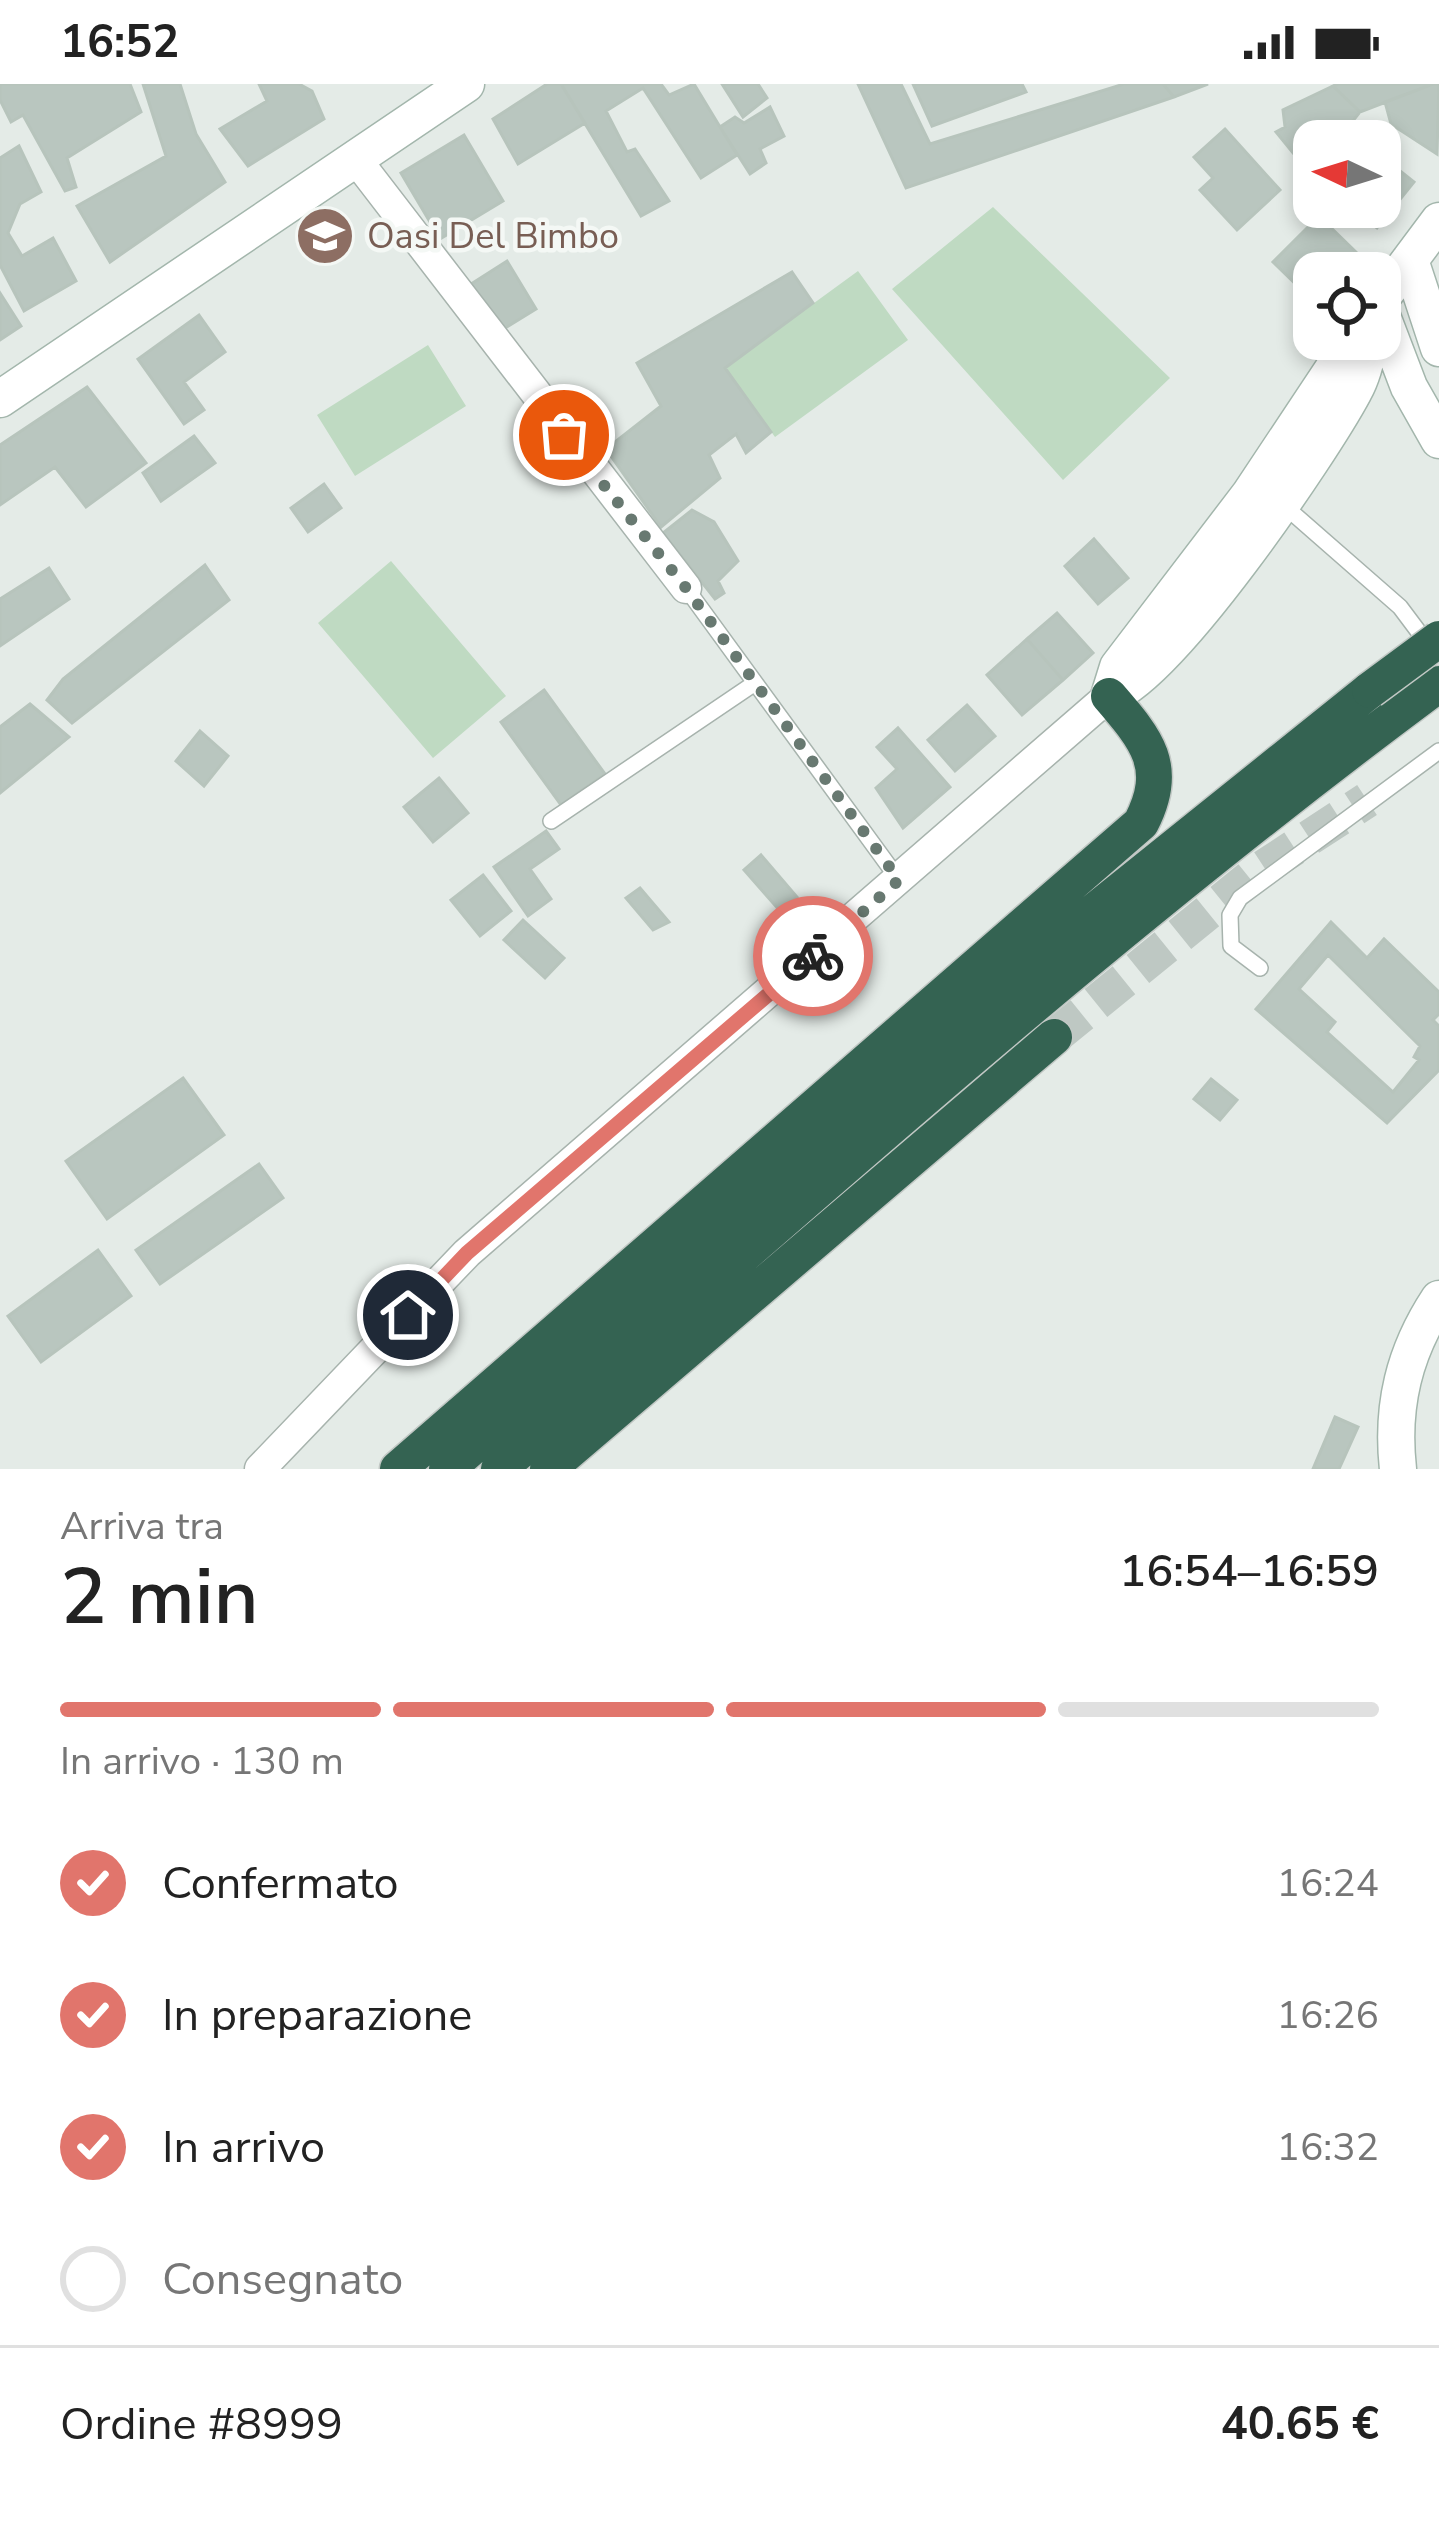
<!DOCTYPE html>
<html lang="it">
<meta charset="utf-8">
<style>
:root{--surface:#fff;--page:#f6f6f6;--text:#222;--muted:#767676;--line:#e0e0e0;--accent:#e1756c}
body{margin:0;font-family:"Nunito Sans",sans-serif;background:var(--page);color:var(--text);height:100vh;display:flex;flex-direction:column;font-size:45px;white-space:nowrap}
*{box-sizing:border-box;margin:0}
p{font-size:39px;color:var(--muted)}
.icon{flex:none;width:66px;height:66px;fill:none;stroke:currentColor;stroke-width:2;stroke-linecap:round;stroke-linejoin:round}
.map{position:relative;height:1385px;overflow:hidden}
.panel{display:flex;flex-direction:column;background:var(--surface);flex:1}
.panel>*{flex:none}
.needle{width:78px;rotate:274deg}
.fabs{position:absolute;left:1293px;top:36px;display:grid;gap:24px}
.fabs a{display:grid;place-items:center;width:108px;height:108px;border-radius:24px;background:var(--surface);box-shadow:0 6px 18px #0003;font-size:60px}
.pin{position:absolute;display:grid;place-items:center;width:102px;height:102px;color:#fff;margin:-51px;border:6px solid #fff;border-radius:50%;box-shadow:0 3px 12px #0007}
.courier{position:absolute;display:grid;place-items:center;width:120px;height:120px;margin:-60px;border:9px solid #e1756c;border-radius:50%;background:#fff;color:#222;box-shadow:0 3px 15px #0007}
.head em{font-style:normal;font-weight:600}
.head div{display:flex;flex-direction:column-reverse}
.head{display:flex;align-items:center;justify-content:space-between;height:204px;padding:0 60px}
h1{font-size:78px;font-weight:600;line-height:90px}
.bar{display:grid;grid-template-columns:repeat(4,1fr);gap:18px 12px;align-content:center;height:144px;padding:0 60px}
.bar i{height:15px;border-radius:9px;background:var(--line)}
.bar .active{background:var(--accent)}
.bar p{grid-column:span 4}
.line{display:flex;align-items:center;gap:30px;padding:0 60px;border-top:3px solid var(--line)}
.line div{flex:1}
ol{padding:0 60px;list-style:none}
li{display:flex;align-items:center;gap:36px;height:132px}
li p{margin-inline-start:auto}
li .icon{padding:12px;border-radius:50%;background:var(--accent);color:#fff;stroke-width:4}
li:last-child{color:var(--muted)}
li i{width:66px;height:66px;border:6px solid var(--line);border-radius:50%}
.status{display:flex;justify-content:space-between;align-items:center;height:84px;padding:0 60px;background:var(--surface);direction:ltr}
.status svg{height:33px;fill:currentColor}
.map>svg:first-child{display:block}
.green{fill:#bfdac2}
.building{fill:#b9c6bf;stroke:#b7c4bc;stroke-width:3;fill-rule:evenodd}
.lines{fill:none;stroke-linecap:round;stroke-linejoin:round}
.highway-tunnel{stroke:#bec8c3;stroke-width:36;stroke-dasharray:36 18;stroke-linecap:butt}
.lane-casing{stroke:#a7b3ad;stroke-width:18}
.street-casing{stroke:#a7b3ad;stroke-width:33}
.secondary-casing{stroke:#a3b6ac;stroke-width:39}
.highway-casing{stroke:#c2c8c5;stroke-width:39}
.lane{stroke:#fff;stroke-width:15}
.street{stroke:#fff;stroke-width:30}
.secondary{stroke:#fff;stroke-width:36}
.highway{stroke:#346352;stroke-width:36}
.highway-bridge-casing{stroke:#c2c8c5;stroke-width:39;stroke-linecap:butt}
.highway-bridge{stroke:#346352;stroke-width:36}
.done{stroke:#687971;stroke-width:12;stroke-dasharray:0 21.6}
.route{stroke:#e1756c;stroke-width:15}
.labels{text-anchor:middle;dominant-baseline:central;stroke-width:9;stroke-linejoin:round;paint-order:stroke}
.education-label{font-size:36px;fill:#785e54;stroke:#f4f8f5;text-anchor:start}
</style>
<div class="status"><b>16:52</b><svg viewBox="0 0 49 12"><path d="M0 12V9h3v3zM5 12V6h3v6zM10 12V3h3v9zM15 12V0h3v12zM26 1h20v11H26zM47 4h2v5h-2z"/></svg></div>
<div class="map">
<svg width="1439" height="1385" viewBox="0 0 1439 1385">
<rect width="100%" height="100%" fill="#e4ebe7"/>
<path class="green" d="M993 123 1170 294 1063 396 892 205Z
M858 187 908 256 775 353 725 284Z
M428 261 466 322 355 392 317 331Z
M391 477 506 612 433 674 318 539Z"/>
<path class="building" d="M0 0H130L141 28 67 74 76 103 65 107 23 31 11 38 0 16Z
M143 0H180L196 50 225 98 110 178 77 122 166 72Z
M259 0H299L312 7 324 35 248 82 220 45 267 17Z
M547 0H561L585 39 518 80 493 35Z
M561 0H661L669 11 694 0 737 71 701 94 643 4 606 27 627 68 635 65 669 117 641 132Z
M722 0H758L767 14 743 33Z
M858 0H901L930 60 1124 0H1163L1174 13 906 104Z
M913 0H1022L1026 8 932 42Z
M1163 0H1208L1174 13Z
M1338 0H1433L1360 28 1333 2Z
M1433 0H1439L1437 70 1391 40 1385 18Z
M1333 2 1360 28 1337 57H1314L1311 91 1276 48 1285 43 1283 26Z
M770 23 784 52 760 65 766 79 750 90 720 43 735 33 744 39Z
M1225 45 1280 106 1237 146 1200 106 1213 94 1194 73Z
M464 51 503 117 440 155 401 89Z
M19 62 41 108 20 120 8 149 22 172 53 154 76 197 24 227 0 181V74Z
M1380 71 1414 98 1377 144 1351 123H1380Z
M1319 132 1361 173 1345 189H1314V218L1273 178Z
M507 177 536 225 497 249 468 202Z
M792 188 813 219 725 284 771 348 746 369 736 350 709 371 720 394 661 443 606 365 661 322 637 279Z
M0 209 21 242 0 256Z
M199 231 225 268 184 298 204 326 184 340 138 275Z
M87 303 146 379 86 423 55 383 0 421V361Z
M194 352 215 379 161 417 143 389Z
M324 400 341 424 308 448 291 424Z
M692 426 714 438 738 477 718 497 724 509 715 515 663 449Z
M1094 455 1128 494 1098 520 1065 482Z
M205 481 229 516 72 639 47 616 63 595Z
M49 484 69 515 0 562V515Z
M1057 529 1093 569 1063 596 1027 555Z
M1027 555 1063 596 1022 631 987 591Z
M544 606 605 690 561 721 501 638Z
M30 620 69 653 0 709V643Z
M967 621 995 652 955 687 928 656Z
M898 644 950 703 903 744 876 704 897 685 877 663Z
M200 647 228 672 204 702 176 677Z
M439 694 468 729 433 758 404 723Z
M546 747 559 765 530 785 551 815 528 832 494 783Z
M761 771 797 813 780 827 744 786Z
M483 791 511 827 480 852 451 816Z
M640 804 669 838 653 846 626 814Z
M523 836 564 874 545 894 504 856Z
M1331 838 1367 874 1384 855 1439 908V930L1433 936 1439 942V986L1387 1039 1256 925ZM1328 871 1420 962 1414 973 1419 976 1393 1008 1327 948 1335 938 1299 905Z
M183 994 224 1051 107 1135 66 1077Z
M1211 995 1237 1016 1220 1036 1194 1015Z
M259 1080 283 1114 160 1200 136 1166Z
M98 1166 131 1212 41 1278 8 1232Z
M1335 1333 1358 1343 1339 1385H1313Z"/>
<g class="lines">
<path class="highway-tunnel" d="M1054 953 1260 786 1367 716"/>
<defs>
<path id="lane" d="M1280 418 1400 523 1430 563
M686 504 899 796
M551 737 752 601
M1260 884 1231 862 1230 831 1240 814 1439 667"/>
<path id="street" d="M355 74 686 504
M260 1385 467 1169 1109 612"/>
<path id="secondary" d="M1410 176 1439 264
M1380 216 1439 137
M1380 227 1409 303 1439 356
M0 315 466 0
M1109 612C1168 594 1321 369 1354 307 1363 291 1367 273 1370 255
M1109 612 1118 583 1250 410 1353 255
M1398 1385C1391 1322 1404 1268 1439 1215"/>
<path id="highway" d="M398 1385 1141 739C1170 683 1147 656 1109 612
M447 1385 1015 891 1370 606
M499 1385C806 1116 1111 843 1439 600
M548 1385 1054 953"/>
</defs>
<use href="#lane" class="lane-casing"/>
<use href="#street" class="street-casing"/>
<use href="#secondary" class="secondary-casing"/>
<use href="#highway" class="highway-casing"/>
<use href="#lane" class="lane"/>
<use href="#street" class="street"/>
<use href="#secondary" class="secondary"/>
<use href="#highway" class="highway"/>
<defs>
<path id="highway-bridge" d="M1370 606 1439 555"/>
</defs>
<use href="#highway-bridge" class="highway-bridge-casing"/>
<use href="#highway-bridge" class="highway-bridge"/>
</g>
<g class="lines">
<path class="done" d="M564 351 686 504 899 796 813 872"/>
<path class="route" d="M408 1231 467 1169 813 872"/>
</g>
<defs>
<symbol id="school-disc" viewBox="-11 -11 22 22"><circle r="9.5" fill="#8d6e63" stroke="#f4f8f5"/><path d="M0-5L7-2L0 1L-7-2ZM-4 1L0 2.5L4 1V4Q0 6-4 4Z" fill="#fff"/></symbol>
</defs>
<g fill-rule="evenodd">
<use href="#school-disc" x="292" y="119" width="66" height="66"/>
</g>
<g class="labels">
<g class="education-label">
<text x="367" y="152">Oasi Del Bimbo</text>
</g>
</g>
</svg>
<div class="fabs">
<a><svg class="needle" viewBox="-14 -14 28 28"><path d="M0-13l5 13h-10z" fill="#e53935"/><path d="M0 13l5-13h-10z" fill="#767676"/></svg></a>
<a><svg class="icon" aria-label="locate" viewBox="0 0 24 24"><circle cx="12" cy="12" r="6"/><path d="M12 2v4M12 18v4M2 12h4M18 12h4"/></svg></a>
</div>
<div class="pin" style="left:564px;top:351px;background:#ea580c"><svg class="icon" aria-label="bag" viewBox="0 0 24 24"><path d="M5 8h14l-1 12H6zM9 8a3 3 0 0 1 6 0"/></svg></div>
<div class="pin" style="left:408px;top:1231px;background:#1f2937"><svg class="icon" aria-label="home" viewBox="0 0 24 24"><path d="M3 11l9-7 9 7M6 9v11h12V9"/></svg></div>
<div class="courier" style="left:813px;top:872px"><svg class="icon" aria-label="bike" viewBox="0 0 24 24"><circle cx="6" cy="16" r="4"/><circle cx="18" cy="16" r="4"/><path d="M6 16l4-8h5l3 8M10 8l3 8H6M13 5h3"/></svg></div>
</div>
<section class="panel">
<div class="head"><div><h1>2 min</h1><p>Arriva tra</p></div><em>16:54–16:59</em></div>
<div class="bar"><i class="active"></i><i class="active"></i><i class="active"></i><i></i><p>In arrivo · 130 m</p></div>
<ol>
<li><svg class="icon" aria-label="check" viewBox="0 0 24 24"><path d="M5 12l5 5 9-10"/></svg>Confermato<p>16:24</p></li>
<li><svg class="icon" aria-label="check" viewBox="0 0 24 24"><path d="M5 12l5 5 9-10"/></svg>In preparazione<p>16:26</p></li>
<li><svg class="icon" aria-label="check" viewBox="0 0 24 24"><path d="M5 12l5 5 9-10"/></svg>In arrivo<p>16:32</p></li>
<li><i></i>Consegnato</li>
</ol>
<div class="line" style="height:156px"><div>Ordine #8999</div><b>40.65 €</b></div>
</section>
